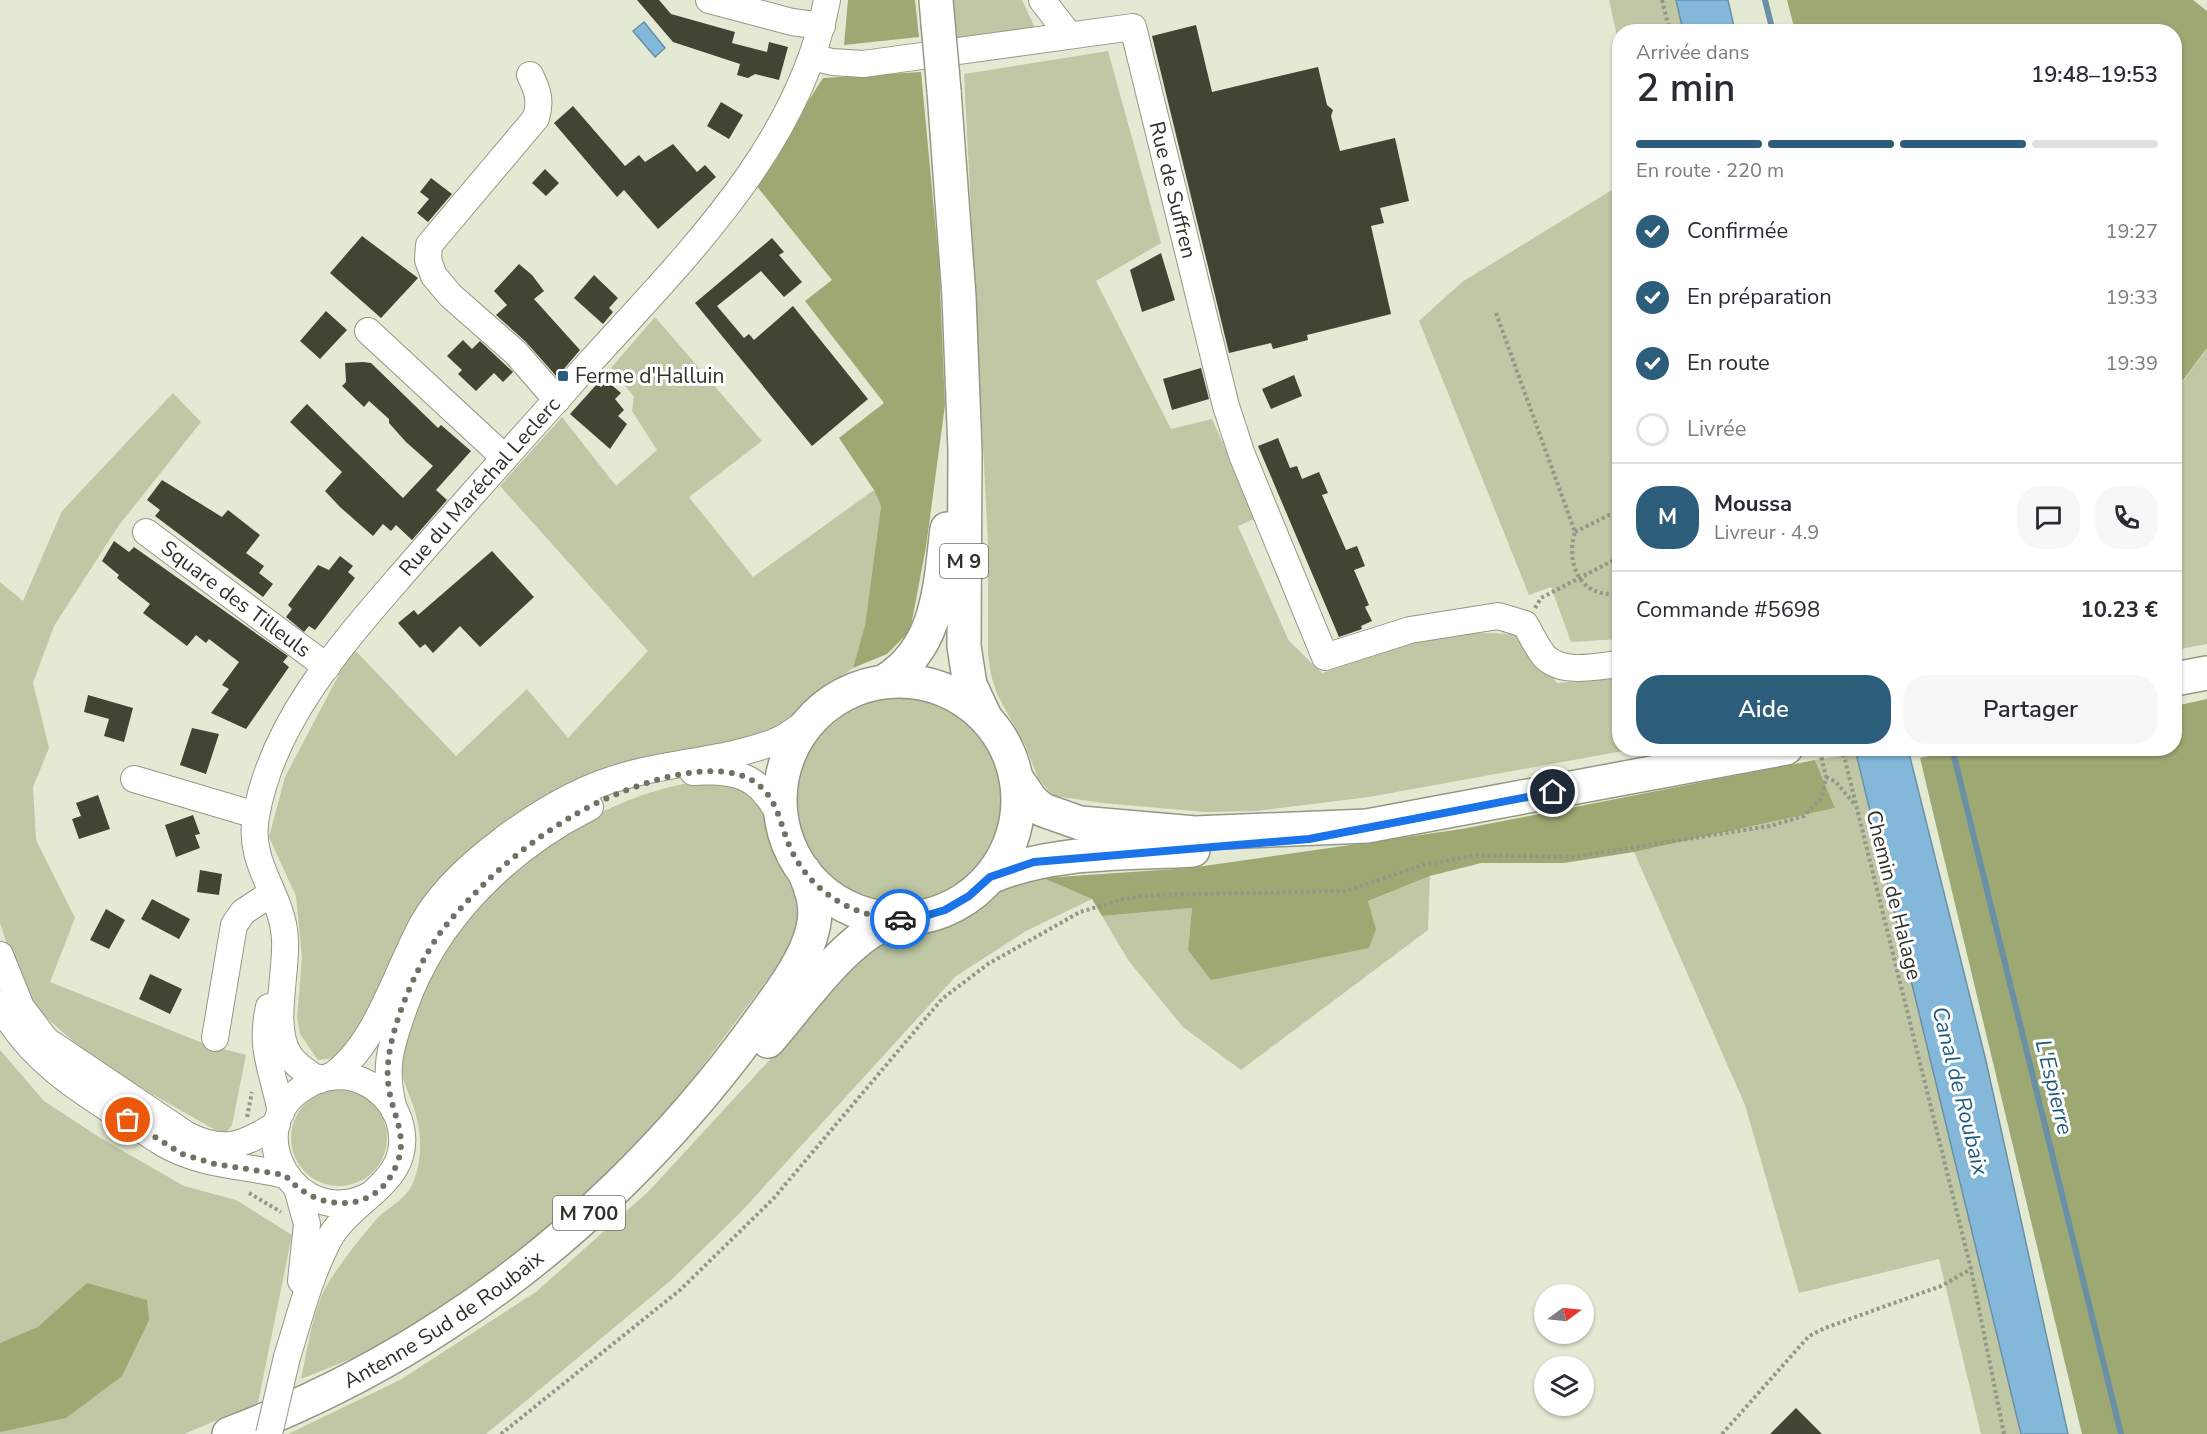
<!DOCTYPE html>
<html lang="fr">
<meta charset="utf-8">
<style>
:root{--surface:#fff;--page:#f7f7f7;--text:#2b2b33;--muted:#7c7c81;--line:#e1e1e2;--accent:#2c5e7b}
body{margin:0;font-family:"Nunito Sans",sans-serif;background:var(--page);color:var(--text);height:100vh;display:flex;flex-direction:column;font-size:22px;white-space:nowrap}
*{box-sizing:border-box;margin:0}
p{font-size:20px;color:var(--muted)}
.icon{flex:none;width:33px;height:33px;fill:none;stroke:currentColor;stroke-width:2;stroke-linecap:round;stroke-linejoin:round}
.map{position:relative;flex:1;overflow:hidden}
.panel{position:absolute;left:1612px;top:24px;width:570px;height:732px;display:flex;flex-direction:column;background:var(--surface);border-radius:24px;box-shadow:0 2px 4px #0004}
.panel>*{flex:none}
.needle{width:39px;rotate:75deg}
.tools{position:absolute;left:1534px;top:1284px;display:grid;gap:12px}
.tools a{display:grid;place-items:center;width:60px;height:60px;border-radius:50%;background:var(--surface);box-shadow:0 2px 4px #0004;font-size:30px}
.pin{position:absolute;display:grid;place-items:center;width:51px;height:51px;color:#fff;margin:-26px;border:3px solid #fff;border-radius:50%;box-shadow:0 2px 6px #0007}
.courier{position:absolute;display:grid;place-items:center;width:60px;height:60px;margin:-30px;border:4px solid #1a73e8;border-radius:50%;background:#fff;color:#222;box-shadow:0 2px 8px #0007}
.summary em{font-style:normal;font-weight:600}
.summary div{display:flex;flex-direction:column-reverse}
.summary{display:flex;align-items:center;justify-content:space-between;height:102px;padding:0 24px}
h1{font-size:39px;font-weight:600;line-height:45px}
.bar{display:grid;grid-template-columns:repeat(4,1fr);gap:9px 6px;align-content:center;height:72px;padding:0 24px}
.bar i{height:8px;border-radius:4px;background:var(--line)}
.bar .active{background:var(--accent)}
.bar p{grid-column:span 4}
.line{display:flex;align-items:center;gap:15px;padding:0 24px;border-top:2px solid var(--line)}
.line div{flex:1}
.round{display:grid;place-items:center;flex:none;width:63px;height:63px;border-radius:24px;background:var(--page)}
ol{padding:0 24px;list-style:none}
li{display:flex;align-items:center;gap:18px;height:66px}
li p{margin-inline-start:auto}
li .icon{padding:6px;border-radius:50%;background:var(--accent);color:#fff;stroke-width:4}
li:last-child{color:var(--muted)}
li i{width:33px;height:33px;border:3px solid var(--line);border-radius:50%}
.action{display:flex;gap:12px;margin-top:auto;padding:12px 24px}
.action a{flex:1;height:69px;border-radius:24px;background:var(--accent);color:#fff;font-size:24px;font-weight:600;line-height:69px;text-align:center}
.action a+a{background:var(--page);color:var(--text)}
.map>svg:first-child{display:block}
.green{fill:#bfc7a4}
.forest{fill:#9ea872}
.water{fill:#83b8db;stroke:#6a90a6;stroke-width:1.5}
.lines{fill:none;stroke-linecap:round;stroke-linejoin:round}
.stream{stroke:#6a90a6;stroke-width:6}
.building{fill:#424534}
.minor-casing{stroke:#939883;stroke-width:28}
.highway-casing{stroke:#939883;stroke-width:36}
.path{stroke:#949787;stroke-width:4;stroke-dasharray:3 3;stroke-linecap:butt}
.minor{stroke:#fff;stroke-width:26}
.highway{stroke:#fff;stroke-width:33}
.minor-bridge-casing{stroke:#939883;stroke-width:28;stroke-linecap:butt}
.highway-bridge-casing{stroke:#939883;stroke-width:36;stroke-linecap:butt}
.minor-bridge{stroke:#fff;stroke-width:26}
.highway-bridge{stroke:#fff;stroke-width:33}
.done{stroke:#6f7264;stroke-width:6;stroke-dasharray:0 10.8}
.route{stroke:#1a73e8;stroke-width:8}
.poi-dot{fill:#2c5e7b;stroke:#fff;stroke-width:2}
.labels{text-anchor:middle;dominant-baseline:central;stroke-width:6;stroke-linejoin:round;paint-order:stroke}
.shield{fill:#fff;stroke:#6e7069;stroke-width:1.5}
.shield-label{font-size:20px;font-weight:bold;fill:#303229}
.street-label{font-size:21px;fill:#303229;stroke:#fff}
.poi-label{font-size:21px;fill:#303229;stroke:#fff;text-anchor:start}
.water-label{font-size:22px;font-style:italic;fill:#1f5d80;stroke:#fff}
</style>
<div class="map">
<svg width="2207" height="1434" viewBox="0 0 2207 1434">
<rect width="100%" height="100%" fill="#e4e9d3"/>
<path class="green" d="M952 0H1022L1035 28 954 38Z
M1609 0H1676L1683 31 1620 32V50Z
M1108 51 1161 243 1096 281 1171 429 1212 419 1256 518 1238 526 1289 641 1322 673 1446 632 1520 634 1557 683 1620 678V748L1634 749 1369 797 1256 811 1205 812 1103 803 1055 796 1048 790 1038 778 1026 747 997 694 991 675 988 654V543L964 74Z
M1620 185V639L1571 642 1551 587 1529 595 1419 321 1462 282Z
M655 317 762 441 689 497 753 577 874 490 881 506 865 625 853 668 808 701 771 735 594 779 364 1030 334 1058 318 1060 300 1034 297 1018 302 957 296 896 269 837 285 777 353 648 456 756 527 689 568 738 648 651 500 486 562 417 616 486 657 450 632 411 634 397 611 368Z
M2207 349V644L2175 650V392Z
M173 393 201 422 119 525 54 626 33 683 49 748 33 787 36 840 75 918 50 982 205 1044 246 1055 232 1125 224 1135 96 1062 36 1008 15 968 0 923V582L23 601 62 511Z
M794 799a106 106 0 1 1 212 0a106 106 0 1 1-212 0Z
M1856 754 1861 771 2021 1434H1981L1939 1259 1799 1293 1745 1105 1634 852 1835 808 1815 760Z
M701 781 748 788 765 812 773 849 797 900V928L788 952 658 1125 564 1216 501 1269 378 1348 301 1379C307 1351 311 1322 322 1295 330 1276 360 1238 375 1221 386 1208 406 1200 413 1183 423 1158 422 1133 414 1108 408 1090 399 1075 401 1056 402 1044 407 1032 411 1021 445 902 580 797 701 781Z
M1430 876 1428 930 1241 1070 1183 1027 1128 960 1102 916 1192 908 1188 950 1376 929 1368 901Z
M1043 878 1092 899 1026 931 956 976 740 1213 669 1282 486 1434H288L400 1380 536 1292 649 1191 878 942 947 923 1010 885Z
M0 1050 44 1101 102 1139 184 1186 236 1200 292 1235 258 1403 184 1434H0Z
M291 1138a48 48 0 1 1 96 0a48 48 0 1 1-96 0Z"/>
<path class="forest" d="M848 0H915L919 37 844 45Z
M1787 0H2193L2207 11V348L2175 391V32L1795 31Z
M921 72 939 264 945 405 926 547 910 631 887 654 853 668 865 625 881 506 874 490 839 438 884 403 805 301 832 280 755 184 823 78Z
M2207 699V1434H2082L1920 758 1967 748H2175V706Z
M1815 760 1835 808 1634 852 1564 863H1481L1430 876 1368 901 1376 929 1369 948 1211 980 1188 950 1192 908 1102 916 1092 899 1043 878 1190 868 1462 829Z
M87 1283 147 1300 149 1320 122 1376 66 1418 0 1432V1343L38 1327Z"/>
<path class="water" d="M1676 0H1728L1735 31H1683Z
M644 22 665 48 655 57 633 31Z
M1855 749H1908L1986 1061 2068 1434H2021Z"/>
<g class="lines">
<path class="stream" d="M1765 0 1773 32
M1952 748 2121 1434"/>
</g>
<path class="building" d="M637 0H659L671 14 735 32 732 43 767 52 769 42 788 47 779 80 755 74 748 78 737 75 740 64 673 42Z
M1196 25 1212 92 1318 67 1327 105 1333 110 1331 116 1340 151 1395 138 1409 201 1380 208 1384 223 1371 226 1391 314 1307 335 1308 340 1273 349 1271 343 1229 353 1152 36Z
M721 102 743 115 729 139 707 126Z
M573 106 625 166 639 155 645 162 673 144 697 172 705 165 716 177 658 229 624 190 617 197 554 123Z
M545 169 559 183 546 196 532 183Z
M431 178 452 194 428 222 417 213 429 199 420 192Z
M362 236 418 278 381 318 330 273Z
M772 238 784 252 779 255 802 282 784 297 761 271 717 306 744 338 749 334 754 340 793 306 868 399 812 446 695 303Z
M1161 253 1175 300 1142 312 1130 270Z
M519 264 532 275 544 291 534 299 580 350 557 377 526 342 496 315 507 305 494 291Z
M594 275 618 298 609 308 613 312 603 324 574 298Z
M326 311 347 330 320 359 300 341Z
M463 340 472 349 480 341 513 372 503 382 494 373 476 391 458 374 462 370 447 356Z
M363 362 371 363 438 428 441 425 471 451 436 490 447 500 412 540 396 525 391 531 383 524 373 536 340 507 325 491 342 472 290 422 307 404 403 498 433 466 406 442 389 423V419L369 401 364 407 342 386 346 382 345 363Z
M1201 368 1209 399 1172 410 1163 379Z
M1294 375 1302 396 1271 409 1262 389Z
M607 381 621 393 615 399 624 410 618 416 627 424 610 449 570 414 597 384 601 387Z
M1278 438 1290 468 1297 466 1302 479 1319 472 1328 493 1322 495 1346 550 1357 546 1365 566 1354 570 1369 605 1365 607 1372 621 1361 626 1362 629 1339 637 1258 446Z
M162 480 222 517 228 510 260 535 246 553 264 566 259 573 273 584 263 597 155 516 160 510 147 500Z
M114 541 129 552 134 547 288 656 283 662 289 667 246 729 211 713 229 689 222 685 239 662 209 639 206 643 196 635 187 646 143 613 150 604 117 578 119 575 102 561Z
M492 551 534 597 480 647 460 626 433 653 425 644 420 648 398 623 414 610 418 615Z
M340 556 353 566 348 572 355 578 315 630 309 626 304 632 286 617 292 609 288 605 318 565 329 570Z
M88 695 133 708 124 742 104 736 109 719 84 712Z
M192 728 219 734 206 774 180 765Z
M98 795 110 829 79 839 72 819 81 816 76 803Z
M193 815 200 834 195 835 200 848 176 857 165 825Z
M200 870 222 874 219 895 197 892Z
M152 899 190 919 179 939 141 919Z
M106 909 125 920 109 949 90 940Z
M150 974 182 989 170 1014 139 999Z
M1796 1408 1822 1434H1770Z"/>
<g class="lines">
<defs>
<g id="minor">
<path d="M709 0 792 22 822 26"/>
<path d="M1042 0 1069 35"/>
<path id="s1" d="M812 57 832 62 863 64 1133 27 1226 406 1242 455 1325 657 1410 630 1498 616 1525 624C1531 634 1537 648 1545 657 1564 675 1597 666 1620 664"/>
<path d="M530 75C538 91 541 101 536 118L429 245 428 260 434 276 451 296 516 353 557 400"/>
<path d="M368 331 505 458"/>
<path id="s2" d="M146 532 327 667"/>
<path d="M693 772C740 769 761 777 782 820"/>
<path d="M134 779 256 815"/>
<path d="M0 955 21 1007 46 1040 187 1135C224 1154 244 1145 277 1124"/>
<path d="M0 1004C33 1070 105 1105 164 1144 203 1166 243 1165 285 1175"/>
<path d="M269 1007C259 1050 274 1073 281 1113"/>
<path d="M215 1038 234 925 243 912 272 893"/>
<path d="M330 1077C377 1046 396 971 423 923 441 891 471 864 500 842 537 814 579 788 624 776 672 762 728 760 774 742 788 737 800 726 812 718"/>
<path id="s3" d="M319 1080C308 1073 296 1066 289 1055 271 1027 287 973 285 940 283 893 247 866 256 816 272 724 339 647 398 579 462 505 527 433 592 360 687 255 800 145 827 0"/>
<path d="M394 1110C383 1069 390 1047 404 1008 435 919 507 849 590 807"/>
<path d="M297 1188 307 1224 301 1281"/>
<path d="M287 1357C299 1319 309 1278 328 1241 351 1196 418 1182 399 1120 392 1100 375 1084 354 1078 337 1074 320 1077 306 1086 235 1127 297 1236 372 1194"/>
</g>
<g id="highway">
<path d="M936 0 938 23"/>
<path d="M944 91 959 297 965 451 964 646 970 685 985 717"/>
<path d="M2175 679 2207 673"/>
<circle cx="899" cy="800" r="119"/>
<path d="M885 681C939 647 940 587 947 529"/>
<path d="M1016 778 1032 801 1043 810 1080 823 1195 833 1367 826 1786 748"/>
<path d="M990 877C1053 850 1126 854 1193 850"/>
<path d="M768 1041C796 1009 834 955 870 932 881 925 896 922 909 919"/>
<path id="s4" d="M229 1434C305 1405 379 1368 447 1323 569 1244 677 1137 762 1018 781 992 806 960 813 928 818 907 812 890 804 871"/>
</g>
</defs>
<use href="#minor" class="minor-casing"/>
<use href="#highway" class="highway-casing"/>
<path class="path" d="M1662 0 1670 32
M1496 313 1575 532C1565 564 1581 600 1620 593
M1575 532 1609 515 1620 514
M1535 608 1541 598 1620 557
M1842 748 1971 1269 2004 1434
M1826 777 1836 782 1855 805
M247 1117 252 1092
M249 1193 281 1212
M501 1434 680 1290 773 1199 942 999 988 964 1080 912 1124 899 1154 895 1346 891 1423 865 1478 855 1573 857 1770 826 1804 816 1822 797 1826 777 1819 748
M1722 1434 1809 1336 1825 1328 1941 1286 1971 1269"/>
<use href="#minor" class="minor"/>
<use href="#highway" class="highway"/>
<defs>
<path id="minor-bridge" d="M269 1434 287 1357"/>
<path id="highway-bridge" d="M938 23 944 91"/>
</defs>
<use href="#minor-bridge" class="minor-bridge-casing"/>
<use href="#highway-bridge" class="highway-bridge-casing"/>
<use href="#minor-bridge" class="minor-bridge"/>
<use href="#highway-bridge" class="highway-bridge"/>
</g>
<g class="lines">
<path class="done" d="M128 1120 182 1154 215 1164 285 1175C316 1212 375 1216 396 1166 410 1135 390 1112 388 1081 384 1039 414 971 438 936 453 915 472 896 490 878 515 855 542 834 571 817 613 791 722 746 763 789 778 804 781 826 789 845 808 890 852 918 900 919"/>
<path class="route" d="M900 919 918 918 945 910 969 896 990 877 1034 862 1309 839 1553 792"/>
</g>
<rect class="poi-dot" x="557" y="370" width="12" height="12" rx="3"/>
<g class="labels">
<g class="shield">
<rect x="940" y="544" width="48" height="34" rx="4.5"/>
<rect x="553" y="1196" width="72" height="34" rx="4.5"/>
</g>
<g class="shield-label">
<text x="964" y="561">M 9</text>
<text x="589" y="1213">M 700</text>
</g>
<g class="street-label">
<text stroke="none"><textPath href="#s1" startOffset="492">Rue de Suffren</textPath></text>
<text stroke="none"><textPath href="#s3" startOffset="688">Rue du Maréchal Leclerc</textPath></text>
<text stroke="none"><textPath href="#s2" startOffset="112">Square des Tilleuls</textPath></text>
<text transform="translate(1894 895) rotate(76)">Chemin de Halage</text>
<text stroke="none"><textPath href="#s4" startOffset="244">Antenne Sud de Roubaix</textPath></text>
</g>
<g class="poi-label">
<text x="575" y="376">Ferme d'Halluin</text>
</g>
<g class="water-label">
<text transform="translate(2054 1087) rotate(76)">L'Espierre</text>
<text transform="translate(1960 1091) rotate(76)">Canal de Roubaix</text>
</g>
</g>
</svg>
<div class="tools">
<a><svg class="needle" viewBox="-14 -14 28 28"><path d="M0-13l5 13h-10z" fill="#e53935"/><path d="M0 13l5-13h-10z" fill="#7c7c81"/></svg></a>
<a><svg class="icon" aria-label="layers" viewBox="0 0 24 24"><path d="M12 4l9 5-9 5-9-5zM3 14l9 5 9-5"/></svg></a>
</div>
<div class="pin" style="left:128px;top:1120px;background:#ea580c"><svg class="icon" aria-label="bag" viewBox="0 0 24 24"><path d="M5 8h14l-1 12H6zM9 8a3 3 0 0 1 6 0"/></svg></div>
<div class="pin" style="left:1553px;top:792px;background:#1f2937"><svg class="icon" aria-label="home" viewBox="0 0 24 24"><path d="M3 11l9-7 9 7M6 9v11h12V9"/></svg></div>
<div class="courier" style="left:900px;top:919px"><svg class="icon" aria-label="car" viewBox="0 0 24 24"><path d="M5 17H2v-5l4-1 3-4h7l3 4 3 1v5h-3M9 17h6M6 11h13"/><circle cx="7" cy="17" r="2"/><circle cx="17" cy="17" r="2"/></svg></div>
<section class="panel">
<div class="summary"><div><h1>2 min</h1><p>Arrivée dans</p></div><em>19:48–19:53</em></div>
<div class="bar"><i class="active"></i><i class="active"></i><i class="active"></i><i></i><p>En route · 220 m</p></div>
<ol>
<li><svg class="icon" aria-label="check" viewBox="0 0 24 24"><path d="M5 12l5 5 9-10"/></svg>Confirmée<p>19:27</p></li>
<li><svg class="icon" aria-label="check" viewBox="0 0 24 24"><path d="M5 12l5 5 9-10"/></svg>En préparation<p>19:33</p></li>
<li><svg class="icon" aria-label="check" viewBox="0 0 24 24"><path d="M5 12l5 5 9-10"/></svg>En route<p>19:39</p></li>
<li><i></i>Livrée</li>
</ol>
<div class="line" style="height:108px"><b class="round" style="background:var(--accent);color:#fff">M</b><div><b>Moussa</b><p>Livreur · 4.9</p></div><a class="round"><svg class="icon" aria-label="chat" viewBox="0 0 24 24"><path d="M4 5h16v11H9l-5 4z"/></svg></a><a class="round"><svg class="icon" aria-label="phone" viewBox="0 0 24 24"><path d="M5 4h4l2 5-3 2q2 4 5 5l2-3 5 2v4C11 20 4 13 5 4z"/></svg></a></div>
<div class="line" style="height:78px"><div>Commande #5698</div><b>10.23 €</b></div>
<div class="action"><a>Aide</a><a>Partager</a></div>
</section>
</div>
